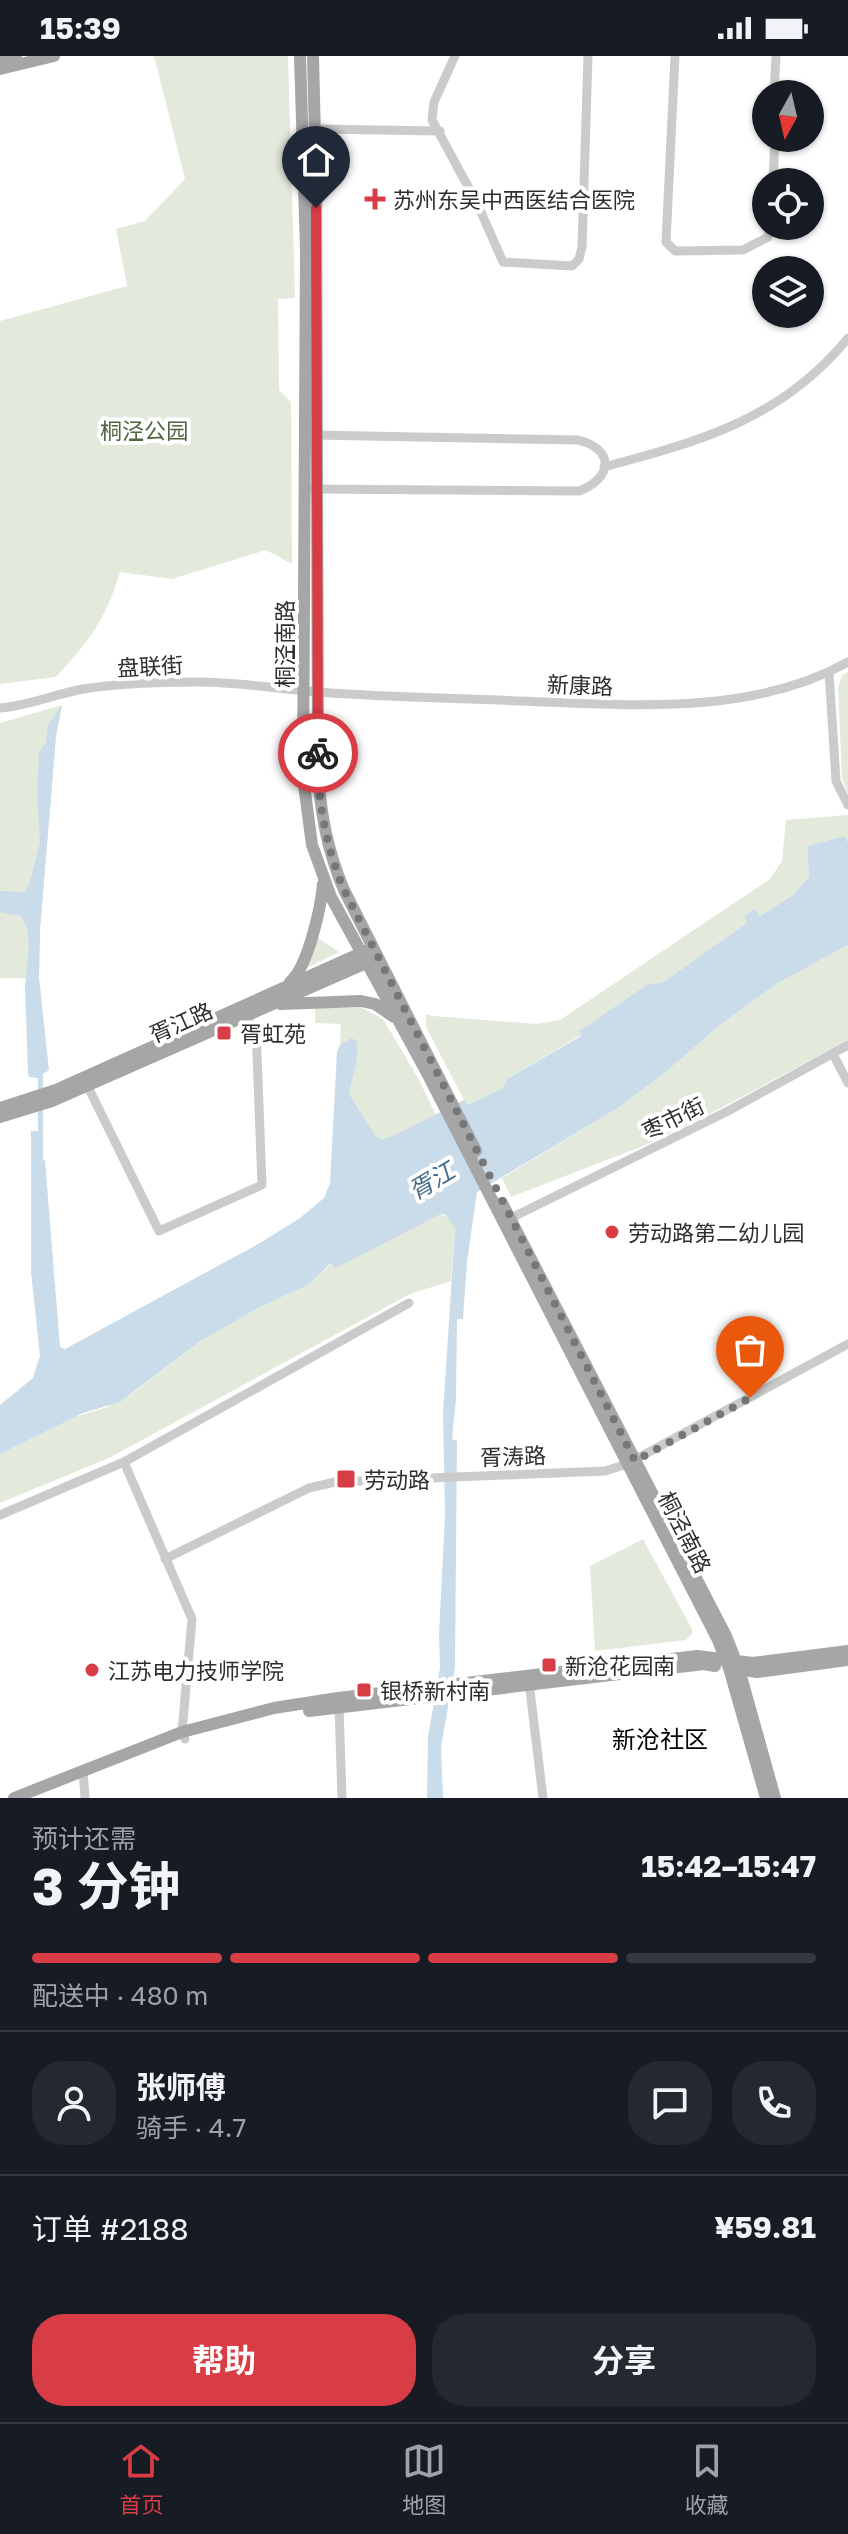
<!DOCTYPE html>
<html lang="zh">
<meta charset="utf-8">
<style>
:root{--surface:#171b24;--page:#242831;--text:#f1f3f6;--muted:#9ea1a6;--line:#363941;--accent:#d83d45}
body{margin:0;font-family:"Golos Text","Noto Sans SC",sans-serif;background:var(--page);color:var(--text);height:100vh;display:flex;flex-direction:column;font-size:30px;white-space:nowrap}
*{box-sizing:border-box;margin:0}
p{font-size:26px;color:var(--muted)}
.icon{flex:none;width:44px;height:44px;fill:none;stroke:currentColor;stroke-width:2;stroke-linecap:round;stroke-linejoin:round}
.map{position:relative;height:1742px;overflow:hidden}
.panel{display:flex;flex-direction:column;background:var(--surface);flex:1}
.panel>*{flex:none}
.needle{width:52px;rotate:188deg}
.tools{position:absolute;left:752px;top:24px;display:grid;gap:16px}
.tools a{display:grid;place-items:center;width:72px;height:72px;border-radius:50%;background:var(--surface);box-shadow:0 2px 6px #0004;font-size:40px}
.pin{position:absolute;display:grid;place-items:center;width:68px;height:68px;color:#fff;margin:-82px -34px;border-radius:50% 50% 50% 0;rotate:-45deg;box-shadow:0 0 8px #0007}
.pin .icon{rotate:45deg}
.courier{position:absolute;display:grid;place-items:center;width:80px;height:80px;margin:-40px;border:6px solid #d83d45;border-radius:50%;background:#fff;color:#222;box-shadow:0 2px 10px #0007}
.headline em{font-style:normal;font-weight:700}
.headline div{display:flex;flex-direction:column-reverse}
.headline{display:flex;align-items:center;justify-content:space-between;height:136px;padding:0 32px}
h1{font-size:52px;font-weight:700;line-height:60px}
.bar{display:grid;grid-template-columns:repeat(4,1fr);gap:12px 8px;align-content:center;height:96px;padding:0 32px}
.bar i{height:10px;border-radius:6px;background:var(--line)}
.bar .current{background:var(--accent)}
.bar p{grid-column:span 4}
.line{display:flex;align-items:center;gap:20px;padding:0 32px;border-top:2px solid var(--line)}
.line div{flex:1}
.round{display:grid;place-items:center;flex:none;width:84px;height:84px;border-radius:32px;background:var(--page)}
.cta{display:flex;gap:16px;margin-top:auto;padding:16px 32px}
.cta a{flex:1;height:92px;border-radius:32px;background:var(--accent);color:#fff;font-size:32px;font-weight:700;line-height:92px;text-align:center}
.cta a+a{background:var(--page);color:var(--text)}
.status{display:flex;justify-content:space-between;align-items:center;height:56px;padding:0 40px;background:var(--surface);direction:ltr}
.status svg{height:22px;fill:currentColor}
.tab-bar{display:flex;justify-content:space-around;align-items:center;height:112px;border-top:2px solid var(--line);background:var(--surface);font-size:22px;color:var(--muted)}
.tab-bar a{display:grid;justify-items:center;gap:4px}
.tab-bar .current{color:var(--accent)}
.map>svg:first-child{display:block}
.green{fill:#e3eadc}
.water{fill:#cadce9}
.lines{fill:none;stroke-linecap:round;stroke-linejoin:round}
.minor{stroke:#cbcbcb;stroke-width:9}
.major{stroke:#a6a6a6;stroke-width:12}
.done{stroke:#777;stroke-width:8;stroke-dasharray:0 14.4}
.route{stroke:#d83d45;stroke-width:10}
.poi-dot{fill:#d83d45;stroke:#fff;stroke-width:3}
.labels{text-anchor:middle;dominant-baseline:central;stroke-width:8;stroke-linejoin:round;paint-order:stroke}
.poi-label{font-size:22px;fill:#2e2e2e;stroke:#fff;text-anchor:start}
.park-label{font-size:22px;fill:#50663f;stroke:#fff}
.street-label{font-size:22px;fill:#2e2e2e;stroke:#fff}
.water-label{font-size:24px;font-style:italic;fill:#426c89;stroke:#fff}
.neighbourhood-label{font-size:24px;fill:#000;stroke:#fff}
</style>
<div class="status"><b>15:39</b><svg viewBox="0 0 49 12"><path d="M0 12V9h3v3zM5 12V6h3v6zM10 12V3h3v9zM15 12V0h3v12zM26 1h20v11H26zM47 4h2v5h-2z"/></svg></div>
<div class="map">
<svg width="848" height="1742" viewBox="0 0 848 1742">
<rect width="100%" height="100%" fill="#fff"/>
<path class="green" d="M154 0H288L295 242 278 243 279 334 291 346 292 508 266 494 172 523 120 516C105 565 90 584 56 621L0 628V265L127 230 116 173 145 165 185 123Z
M848 616V738L842 722 838 632 842 619Z
M62 649 56 680 40 873 39 922H0V667Z
M848 759V787L845 781 807 790 809 821 793 839 760 860 754 854 744 860 748 867 662 927 648 928 579 975 581 979 507 1023 503 1032 468 1049 464 1044 426 971V958L433 960 536 968 560 964 770 823 782 805 786 764Z
M315 880 339 896 305 913Z
M848 889V984L702 1062 643 1090 511 1141 502 1122 621 1050 667 1015 720 969 778 927Z
M315 951 362 952 383 963 418 1022 436 1059C419 1067 394 1086 376 1082L349 1036 357 1004 351 982 340 989 341 968 315 967Z
M441 1158 450 1162 455 1173 451 1225 410 1238 109 1402 0 1447V1398L74 1361 105 1352 130 1339 199 1286 258 1252 308 1229 332 1207 336 1211Z
M643 1483 692 1573V1578L686 1584 595 1595 590 1510Z"/>
<path class="water" d="M62 649 56 680 40 873 39 921 49 1014 43 1018V1104H45L60 1291 65 1293 260 1187 300 1162 324 1142 330 1127 337 996 340 989 351 982 357 985V1004L349 1037 376 1081 381 1083 391 1081 464 1044 468 1049 503 1032 507 1023 581 980 579 975 648 928 662 927 747 867 744 860 755 853 760 860 793 839 809 821 807 790 845 780 848 787V889L778 927 720 969 667 1015 621 1050 477 1136 467 1206 463 1263H457L456 1342 452 1383 457 1385 455 1611 441 1691 443 1742H427L428 1681 440 1612 439 1578 445 1458 443 1357 455 1173 446 1159 441 1158 336 1212 331 1207 308 1229 258 1252 199 1286 120 1346 83 1357 0 1398V1349L33 1322 40 1300 31 1216V1075H38V1022L29 1021 28 1018 25 931 29 889 27 872 21 860 0 856V835L24 836 29 829 40 787 37 736 39 696 46 686 48 669Z"/>
<g class="lines">
<path class="minor" d="M455 0 434 46 432 64 477 147 503 206 572 210 579 203 582 191 588 0
M675 0 666 186 675 195 743 194 768 181 769 170
M774 38 776 0
M315 73 440 75
M773 126 775 82
M604 411C701 385 782 363 848 282
M311 433 579 435C613 422 615 393 578 384L313 379
M829 616 836 725 848 749
M0 652C28 650 55 638 83 633 121 627 160 626 198 626 238 626 279 633 319 636 394 642 469 642 544 646 645 650 757 657 848 606
M833 998 848 1027
M87 1029 159 1175 262 1129 256 972 244 960
M511 1162 728 1055 848 989
M124 1406 192 1563 182 1676 185 1683
M0 1459 124 1406 409 1247
M165 1503 309 1432 335 1426 605 1415 627 1408 848 1288
M529 1626 543 1742
M339 1650 342 1742
M83 1714 85 1742"/>
<path class="major" d="M300 0 306 194 303 721 312 789 331 841 426 1015 718 1584 729 1612 766 1742
M313 0 316 123 318 708C319 751 327 794 344 834L476 1095
M0 4 16 0
M0 13 54 0
M290 926C308 911 321 851 323 828
M281 948 361 945 375 948 394 961
M0 1052 56 1034 368 894
M0 1061 52 1045 373 904
M502 1147 726 1580 739 1613 775 1742
M737 1613 757 1616 848 1604
M309 1655 704 1608 715 1610
M14 1742 182 1676 274 1652 338 1642 697 1600 753 1607 848 1595"/>
</g>
<g class="lines">
<path class="done" d="M318 697C317 744 326 791 344 834L635 1405 750 1342"/>
<path class="route" d="M316 152 318 697"/>
</g>
<g class="poi-dot">
<path d="M371 131h8v8h8v8h-8v8h-8v-8h-8v-8h8z"/>
<rect x="216" y="969" width="16" height="16" rx="4"/>
<circle cx="612" cy="1176" r="8"/>
<rect x="336" y="1413" width="20" height="20" rx="4"/>
<rect x="541" y="1601" width="16" height="16" rx="4"/>
<circle cx="92" cy="1614" r="8"/>
<rect x="356" y="1626" width="16" height="16" rx="4"/>
</g>
<g class="labels">
<g class="poi-label">
<text x="393" y="143">苏州东吴中西医结合医院</text>
<text x="240" y="977">胥虹苑</text>
<text x="628" y="1176">劳动路第二幼儿园</text>
<text x="364" y="1423">劳动路</text>
<text x="565" y="1609">新沧花园南</text>
<text x="108" y="1614">江苏电力技师学院</text>
<text x="380" y="1634">银桥新村南</text>
</g>
<g class="park-label">
<text x="144" y="374">桐泾公园</text>
</g>
<g class="street-label">
<text transform="translate(284 588) rotate(-90)">桐泾南路</text>
<text transform="translate(150 610) rotate(-3)">盘联街</text>
<text transform="translate(580 629) rotate(2)">新康路</text>
<text transform="translate(181 966) rotate(-24)">胥江路</text>
<text transform="translate(673 1062) rotate(-26)">枣市街</text>
<text transform="translate(513 1400) rotate(-2)">胥涛路</text>
<text transform="translate(685 1476) rotate(63)">桐泾南路</text>
</g>
<g class="water-label">
<text transform="translate(431 1124) rotate(-31)">胥江</text>
</g>
<g class="neighbourhood-label">
<text x="660" y="1682">新沧社区</text>
</g>
</g>
</svg>
<div class="tools">
<a><svg class="needle" viewBox="-14 -14 28 28"><path d="M0-13l5 13h-10z" fill="#e53935"/><path d="M0 13l5-13h-10z" fill="#9ea1a6"/></svg></a>
<a><svg class="icon" aria-label="locate" viewBox="0 0 24 24"><circle cx="12" cy="12" r="6"/><path d="M12 2v4M12 18v4M2 12h4M18 12h4"/></svg></a>
<a><svg class="icon" aria-label="layers" viewBox="0 0 24 24"><path d="M12 4l9 5-9 5-9-5zM3 14l9 5 9-5"/></svg></a>
</div>
<div class="pin" style="left:750px;top:1342px;background:#ea580c"><svg class="icon" aria-label="bag" viewBox="0 0 24 24"><path d="M5 8h14l-1 12H6zM9 8a3 3 0 0 1 6 0"/></svg></div>
<div class="pin" style="left:316px;top:152px;background:#1f2937"><svg class="icon" aria-label="home" viewBox="0 0 24 24"><path d="M3 11l9-7 9 7M6 9v11h12V9"/></svg></div>
<div class="courier" style="left:318px;top:697px"><svg class="icon" aria-label="bike" viewBox="0 0 24 24"><circle cx="6" cy="16" r="4"/><circle cx="18" cy="16" r="4"/><path d="M6 16l4-8h5l3 8M10 8l3 8H6M13 5h3"/></svg></div>
</div>
<section class="panel">
<div class="headline"><div><h1>3 分钟</h1><p>预计还需</p></div><em>15:42–15:47</em></div>
<div class="bar"><i class="current"></i><i class="current"></i><i class="current"></i><i></i><p>配送中 · 480 m</p></div>
<div class="line" style="height:144px"><a class="round"><svg class="icon" aria-label="person" viewBox="0 0 24 24"><circle cx="12" cy="8" r="4"/><path d="M4 21q1-7 8-7t8 7"/></svg></a><div><b>张师傅</b><p>骑手 · 4.7</p></div><a class="round"><svg class="icon" aria-label="chat" viewBox="0 0 24 24"><path d="M4 5h16v11H9l-5 4z"/></svg></a><a class="round"><svg class="icon" aria-label="phone" viewBox="0 0 24 24"><path d="M5 4h4l2 5-3 2q2 4 5 5l2-3 5 2v4C11 20 4 13 5 4z"/></svg></a></div>
<div class="line" style="height:104px"><div>订单 #2188</div><b>¥59.81</b></div>
<div class="cta"><a>帮助</a><a>分享</a></div>
</section>
<nav class="tab-bar">
<a class="current"><svg class="icon" aria-label="home" viewBox="0 0 24 24"><path d="M3 11l9-7 9 7M6 9v11h12V9"/></svg>首页</a>
<a><svg class="icon" aria-label="map" viewBox="0 0 24 24"><path d="M3 6l6-2 6 2 6-2v14l-6 2-6-2-6 2zM9 4v14M15 6v14"/></svg>地图</a>
<a><svg class="icon" aria-label="saved" viewBox="0 0 24 24"><path d="M7 4h10v16l-5-4-5 4z"/></svg>收藏</a>
</nav>
